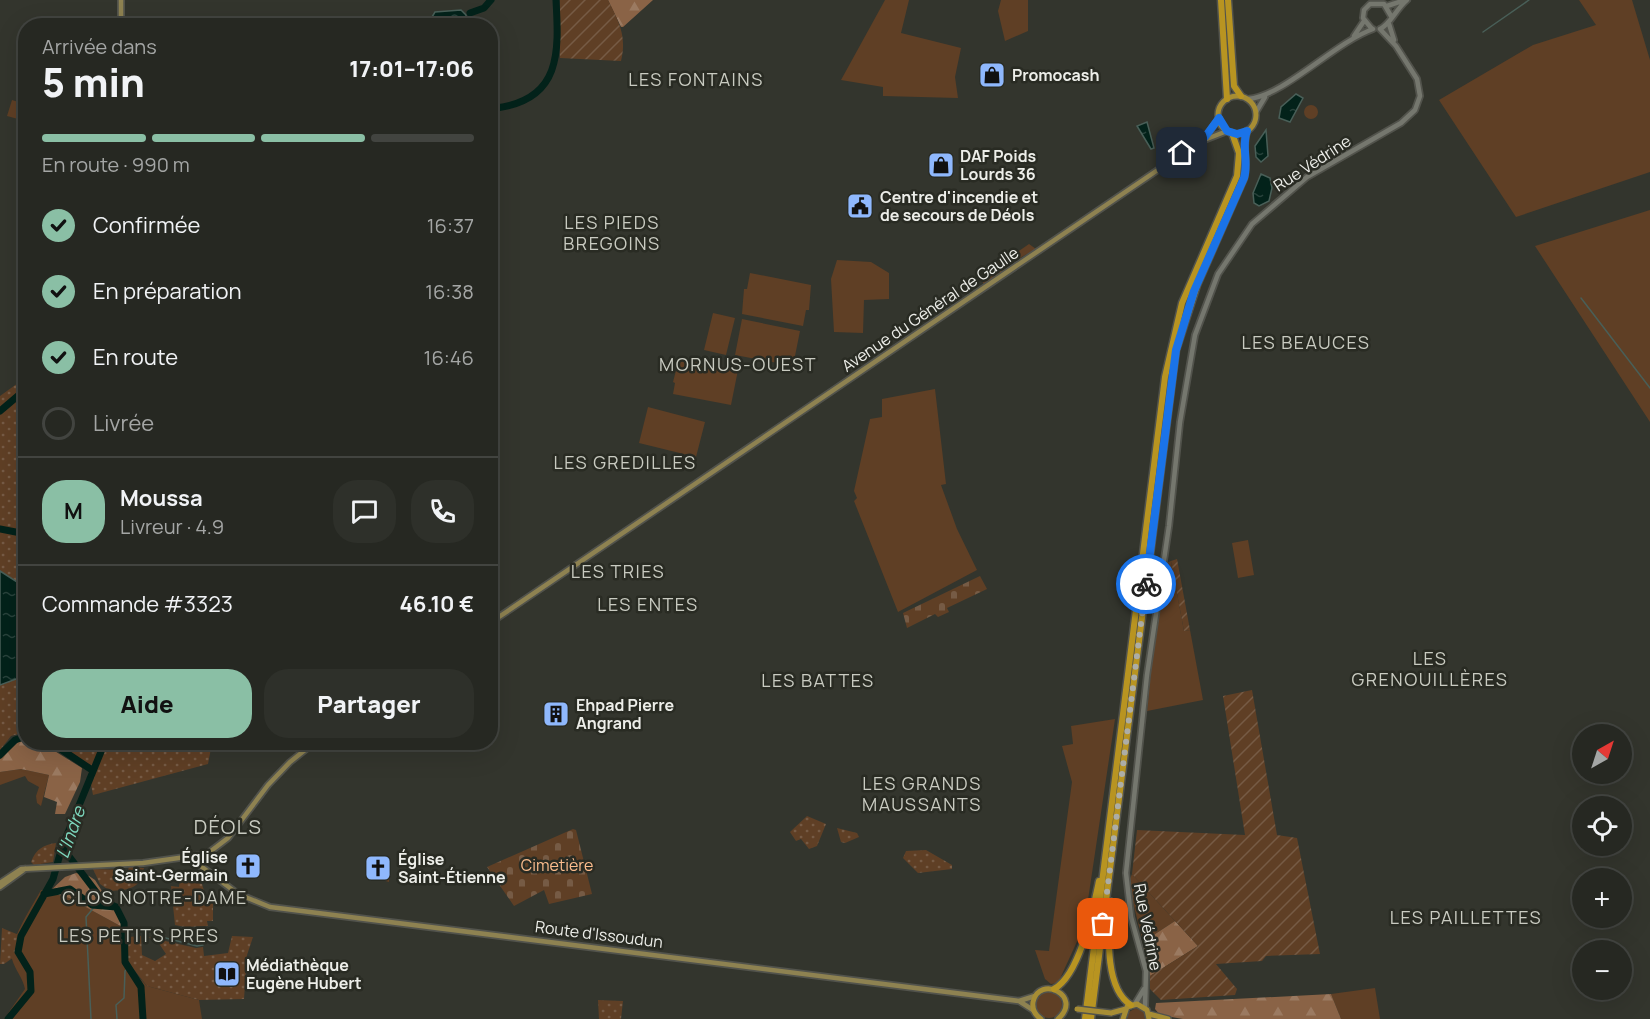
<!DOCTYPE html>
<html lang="fr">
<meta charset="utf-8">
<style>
:root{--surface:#262822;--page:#2e302a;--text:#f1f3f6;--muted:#a4a6a5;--line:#424440;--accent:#8abfa5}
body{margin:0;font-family:Manrope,sans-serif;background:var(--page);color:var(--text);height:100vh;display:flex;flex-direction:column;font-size:22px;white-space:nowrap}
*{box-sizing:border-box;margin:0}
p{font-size:20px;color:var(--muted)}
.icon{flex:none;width:33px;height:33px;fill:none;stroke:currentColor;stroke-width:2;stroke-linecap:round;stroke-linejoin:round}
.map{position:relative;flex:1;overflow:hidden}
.side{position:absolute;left:18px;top:18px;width:480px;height:732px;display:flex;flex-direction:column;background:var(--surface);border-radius:24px;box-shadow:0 6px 24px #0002,0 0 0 2px var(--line)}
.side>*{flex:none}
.needle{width:39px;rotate:39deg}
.buttons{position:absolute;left:1572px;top:724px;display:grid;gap:12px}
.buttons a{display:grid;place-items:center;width:60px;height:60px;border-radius:50%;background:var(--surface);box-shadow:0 6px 24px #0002,0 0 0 2px var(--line);font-size:30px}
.pin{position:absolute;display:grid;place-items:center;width:51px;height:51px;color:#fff;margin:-26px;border-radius:12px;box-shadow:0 3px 9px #0006}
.courier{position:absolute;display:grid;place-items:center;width:60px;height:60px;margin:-30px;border:4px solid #1a73e8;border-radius:50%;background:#fff;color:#222;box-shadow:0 2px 8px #0007}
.head em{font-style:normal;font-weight:800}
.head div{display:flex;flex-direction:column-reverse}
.head{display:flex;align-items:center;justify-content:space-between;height:102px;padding:0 24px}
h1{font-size:39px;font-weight:800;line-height:45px}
.bar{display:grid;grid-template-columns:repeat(4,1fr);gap:9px 6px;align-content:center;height:72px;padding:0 24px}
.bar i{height:8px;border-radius:4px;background:var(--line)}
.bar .on{background:var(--accent)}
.bar p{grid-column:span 4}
.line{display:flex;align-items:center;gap:15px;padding:0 24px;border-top:2px solid var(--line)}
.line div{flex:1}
.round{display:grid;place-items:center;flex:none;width:63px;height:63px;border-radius:24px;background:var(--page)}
ol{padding:0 24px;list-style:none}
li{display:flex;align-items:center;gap:18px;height:66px}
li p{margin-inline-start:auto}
li .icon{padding:6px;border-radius:50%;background:var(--accent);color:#111;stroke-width:4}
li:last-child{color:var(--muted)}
li i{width:33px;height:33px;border:3px solid var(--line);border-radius:50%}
.button{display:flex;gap:12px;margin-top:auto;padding:12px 24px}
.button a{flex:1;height:69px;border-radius:24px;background:var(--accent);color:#111;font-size:24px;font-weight:800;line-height:69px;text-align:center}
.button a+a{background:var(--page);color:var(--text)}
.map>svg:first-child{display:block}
.grass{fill:#5f3f25}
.forest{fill:url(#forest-firs)}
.cemetery{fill:url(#cemetery-stones)}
.park{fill:url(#park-dots)}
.garden{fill:url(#garden-furrows)}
.water{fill:url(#water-ripples);stroke:#495f58;stroke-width:1.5}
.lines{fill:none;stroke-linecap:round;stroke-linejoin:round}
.stream{stroke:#495f58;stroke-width:1.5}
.river{stroke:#03221a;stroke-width:7}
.tertiary-casing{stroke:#52534c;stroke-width:8}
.secondary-casing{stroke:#52534c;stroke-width:8}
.primary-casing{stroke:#52534c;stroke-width:8}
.trunk-casing{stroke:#52534c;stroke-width:9}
.tertiary{stroke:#75776e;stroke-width:4.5}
.secondary{stroke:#8e8251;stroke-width:4.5}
.primary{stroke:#a78d34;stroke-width:5}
.trunk{stroke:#b89421;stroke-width:6}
.primary-bridge-casing{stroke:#52534c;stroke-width:8;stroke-linecap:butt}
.primary-bridge{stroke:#a78d34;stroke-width:5}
.done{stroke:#acada7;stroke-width:6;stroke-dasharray:0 10.8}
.route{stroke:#1a73e8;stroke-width:8}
.labels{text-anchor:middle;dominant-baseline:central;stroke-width:5;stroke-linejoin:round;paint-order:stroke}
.poi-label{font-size:16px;font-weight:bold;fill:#edeee9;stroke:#292b23;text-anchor:start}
.street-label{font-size:16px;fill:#edeee9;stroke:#292b23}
.park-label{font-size:16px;fill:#fbbc8d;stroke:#292b23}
.neighbourhood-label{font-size:18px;letter-spacing:1.5px;fill:#c9cbc1;stroke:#292b23}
.water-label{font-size:18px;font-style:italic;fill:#7dd8be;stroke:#292b23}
.quarter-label{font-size:20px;letter-spacing:1.5px;fill:#c9cbc1;stroke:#292b23}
</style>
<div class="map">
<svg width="1650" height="1019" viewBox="0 0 1650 1019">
<defs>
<pattern id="forest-firs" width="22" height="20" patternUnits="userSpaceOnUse" patternTransform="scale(1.5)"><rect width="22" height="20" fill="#8a6346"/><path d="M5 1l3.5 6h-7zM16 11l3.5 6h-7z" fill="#9b7a61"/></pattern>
<pattern id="cemetery-stones" width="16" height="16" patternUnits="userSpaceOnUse" patternTransform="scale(1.5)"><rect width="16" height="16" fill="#5f3f25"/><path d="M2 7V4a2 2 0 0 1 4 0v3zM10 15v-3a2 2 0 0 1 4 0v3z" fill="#765b45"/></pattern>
<pattern id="park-dots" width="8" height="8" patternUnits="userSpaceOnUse" patternTransform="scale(1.5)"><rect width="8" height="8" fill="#5f3f25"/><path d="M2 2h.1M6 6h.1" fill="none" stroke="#765b45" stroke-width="1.8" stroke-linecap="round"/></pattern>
<pattern id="garden-furrows" width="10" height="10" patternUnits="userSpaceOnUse" patternTransform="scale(1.5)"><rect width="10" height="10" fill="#5f3f25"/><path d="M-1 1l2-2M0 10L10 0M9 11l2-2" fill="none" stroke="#765b45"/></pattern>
<pattern id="water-ripples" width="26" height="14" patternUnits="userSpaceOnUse" patternTransform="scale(1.5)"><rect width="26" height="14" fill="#03221a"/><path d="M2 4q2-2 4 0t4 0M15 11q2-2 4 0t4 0" fill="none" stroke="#28423b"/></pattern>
</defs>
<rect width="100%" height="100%" fill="#33352d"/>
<path class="grass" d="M885 0H909L901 33 961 48 955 77 958 98 883 96V87L841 80Z
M1001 0H1028V31L1005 41 998 11Z
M1579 0H1632L1650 60V172L1516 217 1439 100 1533 45 1596 25Z
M12 100 25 104V121L7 116Z
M1304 112a7 7 0 1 1 14 0a7 7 0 1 1-14 0Z
M1650 210V422L1535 246Z
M1029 244 1036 249 1018 259 1010 257Z
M999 257H1002L1005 269 984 285 980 276 997 264Z
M837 260 871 262 889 273V299L864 300 863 333 834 332 831 279Z
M750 273 811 285 809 310H806L803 326 742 314 744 289H747Z
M713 313 735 318 726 355 704 350Z
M742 319 800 331 793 366 735 355Z
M679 359 738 370 731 405 673 394 675 383 673 382Z
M935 389 946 484 941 485 957 529 977 570 898 612 854 501 857 498 854 491 870 419 882 417V399Z
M648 407 705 422 696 457 639 443Z
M1248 540 1254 575 1238 578 1232 543Z
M1171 561 1184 631 1190 630 1203 700 1147 711 1153 651 1166 563Z
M1115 719 1088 900 1080 935 1058 983 1051 984 1045 979 1035 950 1049 951 1072 782 1062 746 1073 744 1071 726Z
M21 769 49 775 41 806 37 803 36 796 39 787 28 781 25 776 0 785V772Z
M367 856 386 859 390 864 389 882 372 877 385 876 386 863 373 860 365 867Z
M1132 874 1175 921 1143 942 1128 883Z
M41 890 69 898 126 929 124 962 147 986 199 1000 202 1019H4L25 989C23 978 15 970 12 959 8 942 33 905 41 890Z
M1375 988 1380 1019H1341L1331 994Z
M1036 1005a13 13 0 1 1 26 0a13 13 0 1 1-26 0Z
M1136 1008 1144 1012 1145 1019H1127L1129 1012Z"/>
<path class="forest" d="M608 0H653L623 27H621Z
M25 740 26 742 45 745 82 768 80 782 65 814H55L57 802 44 797 49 775 21 769 0 772V759L18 742Z
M76 873 89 876 95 880 126 929 69 898 49 892 65 877Z
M1175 921 1198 946 1150 976 1143 942Z
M1331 994 1341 1019H1183L1160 1015 1155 1009 1156 1003Z"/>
<path class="cemetery" d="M980 576 987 589 947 608 949 612 938 617 935 614 907 628 903 613Z
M573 829 576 830 592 894 549 904 544 890 514 906 487 867Z"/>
<path class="park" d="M25 378V732L11 736 0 750V396Z
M56 743H212L208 764 93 795 87 763Z
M807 816 826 824 817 846 809 849 801 839 796 841 790 832Z
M837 828 857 833 859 837 845 843 841 842Z
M56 843 53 862 34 865 31 862C36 849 43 845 56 843Z
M926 850 952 865V869L918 873 903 858 906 851Z
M129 867 144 868C141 889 129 890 110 891L100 884 93 869 128 870Z
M180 877 183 880 202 884 207 901 213 902V921H207L208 926 185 927 175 925 171 886 179 887Z
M2 928 19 935 14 957 4 964H0Z
M141 936 142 955 155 961 166 954 158 942 148 937 196 948 203 947 204 956 228 953 232 936 253 937 247 955 244 999 199 1000 147 986 127 961 129 937Z
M598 1000 623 1001 621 1019H599Z"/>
<path class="garden" d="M560 0H608C619 22 627 36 621 61L560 58Z
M1177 559 1190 630 1184 631 1171 561Z
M1252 690 1277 835 1297 838 1320 954 1266 956 1262 961 1216 964 1237 989 1235 995 1161 1000 1150 989V976L1198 946 1132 874 1137 830 1245 835 1223 696Z"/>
<path class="water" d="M461 10 466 15V21L432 17 435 12Z
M1296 94 1303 98 1290 122 1279 118 1281 107Z
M1147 122 1154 148 1151 149 1137 126Z
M1266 130 1268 156 1261 162 1256 157 1255 146Z
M1261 174 1270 178 1272 188 1269 201 1259 206 1254 203 1253 193Z
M0 571 25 587 26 678 16 679 0 685Z"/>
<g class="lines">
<path class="stream" d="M1483 32 1529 0
M1581 298 1650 388
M154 935 197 946 203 945
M91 1019 86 917 95 906
M117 1019 116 1005 124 998 125 971 128 968"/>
<path class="river" d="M470 13 484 8 491 0
M497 108C561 99 559 53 556 0
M0 411 26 389
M0 529 26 534
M50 742 92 770
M0 755 15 740 26 736
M62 847 103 901 116 907 124 923 125 962 141 987 143 1019
M44 894 70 889 92 905 116 907
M8 1019 31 991 30 972 18 952 21 936 53 879 62 847 105 742"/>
<defs>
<path id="tertiary" d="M1387 6 1405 0
M1389 24 1394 40
M1372 29 1363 18 1364 10 1370 4H1384L1391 16
M1380 29C1390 25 1396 9 1407 0
M1354 36 1364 21
M1248 99C1284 96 1334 43 1373 29
M1256 112 1265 97
M1135 1004 1144 989
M1145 1007 1146 971 1131 917 1126 873 1147 675 1169 526 1180 422 1195 335 1218 274 1252 224 1307 177 1401 123 1415 110 1420 96 1417 79 1396 46 1380 29"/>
<path id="secondary" d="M121 26V0
M1207 135 1219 118
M490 623 1199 142 1227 131
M190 858 238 894 270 907 1019 1001 1035 996
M0 883 21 869 143 863 207 854 228 838 268 785 290 762 315 742
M0 887 25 869
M1019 1001 1033 1010"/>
<path id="primary" d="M1218 115a19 19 0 1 1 38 0a19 19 0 1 1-38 0Z
M1111 1013 1126 1009
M1149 1014 1168 1019
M1041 1019C1035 1015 1032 1009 1033 1002 1039 974 1084 996 1058 1019
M1123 1019 1127 1007 1137 1004 1147 1010 1149 1019"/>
<path id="trunk" d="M1221 0 1227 99
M1228 0 1234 86 1241 96
M1110 901C1109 928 1103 988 1131 1005
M1054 989C1080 975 1093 909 1099 881
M1085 1019 1165 377 1182 303 1237 176 1239 153 1232 133
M1091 1019 1176 350 1197 285 1244 178C1248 162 1241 146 1247 131"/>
</defs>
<use href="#tertiary" class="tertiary-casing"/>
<use href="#secondary" class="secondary-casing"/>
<use href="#primary" class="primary-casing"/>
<use href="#trunk" class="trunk-casing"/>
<use href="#tertiary" class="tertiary"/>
<use href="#secondary" class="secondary"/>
<use href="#primary" class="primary"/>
<use href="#trunk" class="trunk"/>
<defs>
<path id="primary-bridge" d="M1077 1009 1111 1013"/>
</defs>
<use href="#primary-bridge" class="primary-bridge-casing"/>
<use href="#primary-bridge" class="primary-bridge"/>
</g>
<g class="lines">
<path class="done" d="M1103 924 1146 584"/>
<path class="route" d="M1146 584 1176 350 1194 291 1244 178C1249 162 1241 146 1247 131L1237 134 1227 131 1219 118 1205 137 1182 153"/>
</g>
<defs>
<symbol id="shop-square" viewBox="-11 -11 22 22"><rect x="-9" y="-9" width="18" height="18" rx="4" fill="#8fb8fd" stroke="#292b23"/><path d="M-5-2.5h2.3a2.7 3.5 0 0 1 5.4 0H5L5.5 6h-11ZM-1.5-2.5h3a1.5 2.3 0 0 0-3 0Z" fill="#111"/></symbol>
<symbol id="civic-square" viewBox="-11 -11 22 22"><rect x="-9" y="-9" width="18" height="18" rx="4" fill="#8fb8fd" stroke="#292b23"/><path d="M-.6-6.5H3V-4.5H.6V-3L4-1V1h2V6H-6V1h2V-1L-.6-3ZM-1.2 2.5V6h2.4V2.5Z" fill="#111"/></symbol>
<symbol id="building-square" viewBox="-11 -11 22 22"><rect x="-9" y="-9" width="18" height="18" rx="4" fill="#8fb8fd" stroke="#292b23"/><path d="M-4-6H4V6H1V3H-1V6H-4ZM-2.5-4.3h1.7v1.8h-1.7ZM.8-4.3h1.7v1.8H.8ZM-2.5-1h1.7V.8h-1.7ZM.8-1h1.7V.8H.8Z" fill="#111"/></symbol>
<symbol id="church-square" viewBox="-11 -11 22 22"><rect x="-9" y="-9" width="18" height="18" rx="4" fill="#8fb8fd" stroke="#292b23"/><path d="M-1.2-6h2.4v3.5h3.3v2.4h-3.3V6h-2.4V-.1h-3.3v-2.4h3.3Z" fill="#111"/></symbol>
<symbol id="library-square" viewBox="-11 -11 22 22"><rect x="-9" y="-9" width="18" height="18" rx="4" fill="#8fb8fd" stroke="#292b23"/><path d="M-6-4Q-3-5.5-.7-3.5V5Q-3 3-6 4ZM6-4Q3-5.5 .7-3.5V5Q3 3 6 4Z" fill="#111"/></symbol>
</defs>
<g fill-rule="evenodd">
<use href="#shop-square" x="977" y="60" width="30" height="30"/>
<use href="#shop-square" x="926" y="150" width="30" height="30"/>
<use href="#civic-square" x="845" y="191" width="30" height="30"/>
<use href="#building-square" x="541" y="699" width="30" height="30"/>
<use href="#church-square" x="233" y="851" width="30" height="30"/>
<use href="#church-square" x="363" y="853" width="30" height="30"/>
<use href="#library-square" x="212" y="959" width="30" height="30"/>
</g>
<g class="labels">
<g class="poi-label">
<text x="1012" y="75">Promocash</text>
<text x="960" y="156">DAF Poids<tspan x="960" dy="18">Lourds 36</tspan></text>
<text x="880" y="197">Centre d'incendie et<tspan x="880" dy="18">de secours de Déols</tspan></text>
<text x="576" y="705">Ehpad Pierre<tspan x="576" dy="18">Angrand</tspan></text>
<text x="228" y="857" text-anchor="end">Église<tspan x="228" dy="18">Saint-Germain</tspan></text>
<text x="398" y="859">Église<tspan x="398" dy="18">Saint-Étienne</tspan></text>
<text x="246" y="965">Médiathèque<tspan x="246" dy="18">Eugène Hubert</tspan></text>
</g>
<g class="street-label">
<text transform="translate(1312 163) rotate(-33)">Rue Védrine</text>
<text transform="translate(930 309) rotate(-34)">Avenue du Général de Gaulle</text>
<text transform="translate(1148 927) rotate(79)">Rue Védrine</text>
<text transform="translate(599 934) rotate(7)">Route d'Issoudun</text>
</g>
<g class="park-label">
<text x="557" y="865">Cimetière</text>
</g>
<g class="neighbourhood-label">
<text x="696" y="79">LES FONTAINS</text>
<text x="612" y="222">LES PIEDS<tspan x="612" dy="21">BREGOINS</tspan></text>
<text x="1306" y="342">LES BEAUCES</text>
<text x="738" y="364">MORNUS-OUEST</text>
<text x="625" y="462">LES GREDILLES</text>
<text x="618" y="571">LES TRIES</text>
<text x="648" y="604">LES ENTES</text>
<text x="1430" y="658">LES<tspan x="1430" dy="21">GRENOUILLÈRES</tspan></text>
<text x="818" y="680">LES BATTES</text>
<text x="922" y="783">LES GRANDS<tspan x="922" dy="21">MAUSSANTS</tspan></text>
<text x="155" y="897">CLOS NOTRE-DAME</text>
<text x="1466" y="917">LES PAILLETTES</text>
<text x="139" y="935">LES PETITS PRES</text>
</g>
<g class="water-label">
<text transform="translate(70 832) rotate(-70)">L'Indre</text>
</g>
<g class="quarter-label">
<text x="228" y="826">DÉOLS</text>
</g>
</g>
</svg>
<div class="buttons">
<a><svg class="needle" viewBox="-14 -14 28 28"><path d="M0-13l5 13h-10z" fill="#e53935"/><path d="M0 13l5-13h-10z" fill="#a4a6a5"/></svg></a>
<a><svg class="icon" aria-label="locate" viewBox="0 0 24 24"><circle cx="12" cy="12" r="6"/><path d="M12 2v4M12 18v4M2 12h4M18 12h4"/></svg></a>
<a>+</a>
<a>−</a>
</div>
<div class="pin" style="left:1103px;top:924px;background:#ea580c"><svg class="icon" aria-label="bag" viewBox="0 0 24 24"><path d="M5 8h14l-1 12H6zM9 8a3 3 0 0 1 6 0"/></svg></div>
<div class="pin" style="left:1182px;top:153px;background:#1f2937"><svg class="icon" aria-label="home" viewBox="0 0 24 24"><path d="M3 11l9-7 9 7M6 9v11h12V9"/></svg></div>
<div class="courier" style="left:1146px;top:584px"><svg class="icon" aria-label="bike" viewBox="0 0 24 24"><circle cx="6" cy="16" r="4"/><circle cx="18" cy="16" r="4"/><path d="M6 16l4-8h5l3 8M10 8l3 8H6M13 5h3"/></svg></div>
<section class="side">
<div class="head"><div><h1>5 min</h1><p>Arrivée dans</p></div><em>17:01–17:06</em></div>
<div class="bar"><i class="on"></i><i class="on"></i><i class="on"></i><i></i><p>En route · 990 m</p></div>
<ol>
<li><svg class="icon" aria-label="check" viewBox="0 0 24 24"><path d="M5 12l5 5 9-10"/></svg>Confirmée<p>16:37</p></li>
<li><svg class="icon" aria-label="check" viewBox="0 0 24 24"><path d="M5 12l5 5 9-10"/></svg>En préparation<p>16:38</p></li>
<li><svg class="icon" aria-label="check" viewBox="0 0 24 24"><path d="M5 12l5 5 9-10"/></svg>En route<p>16:46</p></li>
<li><i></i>Livrée</li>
</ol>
<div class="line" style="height:108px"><b class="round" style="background:var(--accent);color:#111">M</b><div><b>Moussa</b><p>Livreur · 4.9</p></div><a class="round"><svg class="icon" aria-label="chat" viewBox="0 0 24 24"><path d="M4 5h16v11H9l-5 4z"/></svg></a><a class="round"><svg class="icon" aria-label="phone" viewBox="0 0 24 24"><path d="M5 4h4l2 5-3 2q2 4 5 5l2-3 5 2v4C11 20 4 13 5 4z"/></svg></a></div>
<div class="line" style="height:78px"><div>Commande #3323</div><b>46.10 €</b></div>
<div class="button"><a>Aide</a><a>Partager</a></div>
</section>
</div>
